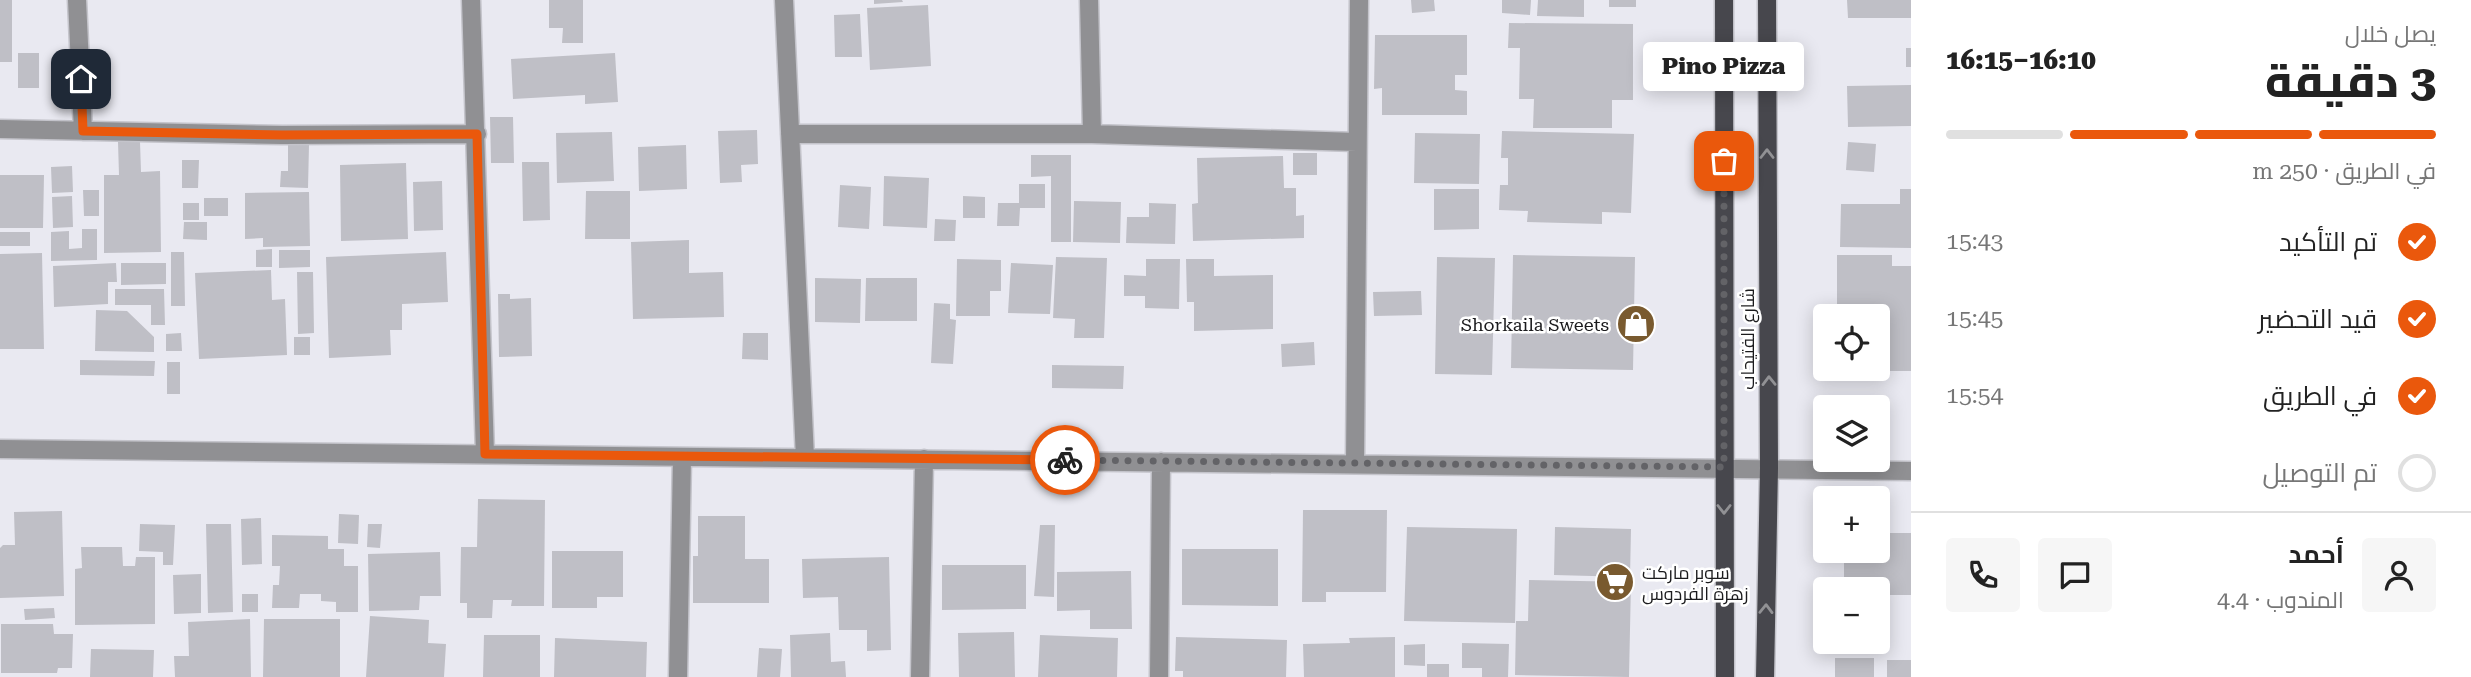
<!DOCTYPE html>
<html lang="ar">
<meta charset="utf-8">
<style>
:root{--surface:#fff;--page:#f6f6f6;--text:#222;--muted:#767676;--line:#e0e0e0;--accent:#ea580c}
body{margin:0;font-family:"Roboto Serif",Cairo,serif;background:var(--page);color:var(--text);direction:rtl;height:100vh;display:flex;flex-direction:column;font-size:26px;white-space:nowrap}
*{box-sizing:border-box;margin:0}
p{font-size:23px;color:var(--muted)}
.icon{flex:none;width:38px;height:38px;fill:none;stroke:currentColor;stroke-width:2;stroke-linecap:round;stroke-linejoin:round}
.map{position:relative;flex:1;overflow:hidden;direction:ltr}
.side{display:flex;flex-direction:column;background:var(--surface);width:560px}
.side>*{flex:none}
.buttons{position:absolute;left:1813px;top:304px;display:grid;gap:14px}
.buttons a{display:grid;place-items:center;width:77px;height:77px;border-radius:7px;background:var(--surface);box-shadow:0 4px 18px #0003;font-size:35px}
.pin{position:absolute;display:grid;place-items:center;width:60px;height:60px;color:#fff;margin:-30px;border-radius:14px;box-shadow:0 4px 10px #0006}
.courier{position:absolute;display:grid;place-items:center;width:70px;height:70px;margin:-35px;border:5px solid #ea580c;border-radius:50%;background:#fff;color:#222;box-shadow:0 2px 9px #0007}
.bubble{position:absolute;height:49px;border-radius:7px;background:var(--surface);box-shadow:0 4px 18px #0003;font-size:23px;font-weight:800;line-height:49px;text-align:center;direction:rtl}
.overview em{font-style:normal;font-weight:800}
.overview div{display:flex;flex-direction:column-reverse}
.overview{display:flex;align-items:center;justify-content:space-between;height:119px;padding:0 35px}
h1{font-size:46px;font-weight:800;line-height:52px}
.bar{display:grid;grid-template-columns:repeat(4,1fr);gap:10px 7px;align-content:center;height:84px;padding:0 35px}
.bar i{height:9px;border-radius:5px;background:var(--line)}
.bar .active{background:var(--accent)}
.bar p{grid-column:span 4}
.line{display:flex;align-items:center;gap:18px;padding:0 35px;border-top:2px solid var(--line)}
.line div{flex:1}
.round{display:grid;place-items:center;flex:none;width:74px;height:74px;border-radius:7px;background:var(--page)}
ol{padding:0 35px;list-style:none}
li{display:flex;align-items:center;gap:21px;height:77px}
li p{margin-inline-start:auto}
li .icon{padding:7px;border-radius:50%;background:var(--accent);color:#fff;stroke-width:4}
li:last-child{color:var(--muted)}
li i{width:38px;height:38px;border:4px solid var(--line);border-radius:50%}
main{display:flex;flex:1;min-height:0}
.map>svg:first-child{display:block}
.building{fill:#bfbfc6}
.lines{fill:none;stroke-linecap:round;stroke-linejoin:round}
.minor-casing{stroke:#c4c4cb;stroke-width:21}
.major-casing{stroke:#c4c4cb;stroke-width:21}
.minor{stroke:#909093;stroke-width:18}
.major{stroke:#47474d;stroke-width:18}
.oneway{stroke:#919194}
.done{stroke:#636367;stroke-width:7;stroke-dasharray:0 12.6}
.route{stroke:#ea580c;stroke-width:9}
.labels{text-anchor:middle;dominant-baseline:central;stroke-width:5;stroke-linejoin:round;paint-order:stroke}
.poi-label{font-size:18px;fill:#1b1b1d;stroke:#fff;text-anchor:end}
.street-label{font-size:18px;fill:#1b1b1d;stroke:#fff}
</style>
<main>
<section class="side">
<div class="overview"><div><h1>3 دقيقة</h1><p>يصل خلال</p></div><em>16:10–16:15</em></div>
<div class="bar"><i class="active"></i><i class="active"></i><i class="active"></i><i></i><p>في الطريق · 250 m</p></div>
<ol>
<li><svg class="icon" aria-label="check" viewBox="0 0 24 24"><path d="M5 12l5 5 9-10"/></svg>تم التأكيد<p>15:43</p></li>
<li><svg class="icon" aria-label="check" viewBox="0 0 24 24"><path d="M5 12l5 5 9-10"/></svg>قيد التحضير<p>15:45</p></li>
<li><svg class="icon" aria-label="check" viewBox="0 0 24 24"><path d="M5 12l5 5 9-10"/></svg>في الطريق<p>15:54</p></li>
<li><i></i>تم التوصيل</li>
</ol>
<div class="line" style="height:126px"><a class="round"><svg class="icon" aria-label="person" viewBox="0 0 24 24"><circle cx="12" cy="8" r="4"/><path d="M4 21q1-7 8-7t8 7"/></svg></a><div><b>أحمد</b><p>المندوب · 4.4</p></div><a class="round"><svg class="icon" aria-label="chat" viewBox="0 0 24 24"><path d="M4 5h16v11H9l-5 4z"/></svg></a><a class="round"><svg class="icon" aria-label="phone" viewBox="0 0 24 24"><path d="M5 4h4l2 5-3 2q2 4 5 5l2-3 5 2v4C11 20 4 13 5 4z"/></svg></a></div>
</section>
<div class="map">
<svg width="1911" height="677" viewBox="0 0 1911 677">
<rect width="100%" height="100%" fill="#e9e9f1"/>
<path class="building" d="M0 0H12V62H0Z
M549 0H583V43H562L563 28H549Z
M874 0H902L903 2 874 4Z
M1411 0H1434L1435 11 1412 13Z
M1502 0H1531L1530 15 1502 13Z
M1538 0H1584V17L1537 16Z
M1609 0H1636V7H1609Z
M1847 0H1911V18H1848Z
M928 5 931 66 870 70 867 8Z
M860 14 862 57H835L834 15Z
M1509 23 1633 24V100H1612V128H1533L1534 99H1519L1520 48H1508Z
M1375 35H1467V75H1455V90L1467 91V115H1382V88L1374 89Z
M1906 48H1911V67H1906Z
M18 53H39V88H18Z
M615 53 618 102 585 104V95L513 99 511 59Z
M1911 85V126L1848 127 1847 86Z
M490 117H513L514 163H491Z
M757 130 758 164 741 165 742 182 720 183 718 131Z
M1502 131 1634 134 1631 213 1602 212V224L1527 222 1528 211 1499 210 1500 185H1508V158H1501Z
M612 132 614 181 557 183 556 133Z
M1415 133 1480 134 1479 184 1414 183Z
M118 142H140L141 172 160 171 161 252 104 253V175H119Z
M1848 142 1876 144 1874 172 1846 170Z
M288 145H309L308 188 280 187 281 171H288Z
M686 145 687 189 639 191 638 147Z
M1293 153H1317V175H1293Z
M1031 155H1071V242H1051V176L1031 177Z
M1283 156 1284 188H1296V216L1304 215V238L1193 241 1192 204 1198 203 1197 158Z
M182 160H199L198 188H182Z
M522 162H549L550 220 523 221Z
M406 163 408 239 341 241 340 165Z
M72 166 73 192 52 193 51 167Z
M0 175H44L43 228H0Z
M884 176 929 178 927 228 883 226Z
M442 181 443 230 414 231 413 182Z
M1019 184H1045V208H1020L1019 226H997L998 203H1019Z
M840 185 871 187 869 229 838 227Z
M1434 189H1479V229L1434 230Z
M1900 189H1911V248L1840 247 1841 204H1900Z
M83 190H99V216H84Z
M586 191H630V239H585Z
M309 192 310 246 263 247V238L245 239V193Z
M72 196 73 227 53 228 52 197Z
M963 196 985 197V218H963Z
M204 198H228V216H204Z
M1074 201 1121 202 1120 243 1073 242Z
M183 203H199V220H183Z
M1149 203 1176 204 1175 244 1126 243 1127 217H1149Z
M935 219 956 220 955 241H934Z
M184 222H207V240L183 239Z
M82 229H97V260L51 261V232L69 231V249L82 248Z
M0 232H30V246H0Z
M689 240V273L723 272 724 317 633 319 631 242Z
M272 249V267H256V250Z
M279 250H310V267L279 268Z
M171 252H184L185 306H171Z
M446 252 448 302 402 304V330H390L391 355 329 358 326 257Z
M42 253 44 349H0V254Z
M1513 255 1635 257 1633 370 1511 368Z
M1837 255H1892V266H1911V371H1878V317H1837Z
M1056 257 1107 258 1104 338H1074L1075 319 1053 318Z
M1437 257 1495 258 1492 375 1435 374Z
M957 259 1001 260V291H990V316H956Z
M1146 259H1180L1179 309 1145 308V296H1124V275L1146 276Z
M1186 259H1214V276L1273 275V329L1194 331V302H1187Z
M116 263 117 282H108V304L54 307 53 266Z
M121 263H166V284L121 285Z
M1011 263 1053 265 1050 314 1008 313Z
M271 270 272 300 285 299 287 355 199 359 195 273Z
M297 272H313L314 333 298 334Z
M815 278 861 279 860 323 815 322Z
M866 278H917V321H865Z
M115 289H164L165 325H151V305H115Z
M1421 291 1422 315 1374 316 1373 292Z
M498 294H510V299L531 298 532 356 499 357Z
M934 303 950 304V319L956 320 953 364 931 363Z
M96 310 127 311 154 337V352L95 351Z
M181 333 182 351H166V334Z
M743 333H768V360L742 359Z
M294 337H310V355H294Z
M1314 342 1315 365 1282 367 1281 344Z
M80 360 155 361 154 376 80 375Z
M167 362H180V394H167Z
M1052 365 1124 366 1123 389 1052 388Z
M478 499 545 500 544 606H511L512 600H493L492 618H467V603H460L461 547H477Z
M1303 510H1387L1386 592H1326V602H1302Z
M62 511 64 596 0 598V548L3 545H15L14 512Z
M339 514 359 515 358 544 338 543Z
M698 516H745V559H769V603H693V556H698Z
M261 518 262 564 242 565 241 519Z
M140 524 175 525 173 565H163V552L139 551Z
M206 524H231L233 612 208 613Z
M368 524H382L380 548 367 547Z
M1040 525H1055L1054 597 1034 596Z
M1407 527 1517 529 1515 623 1404 621Z
M1555 527 1631 529 1630 577 1554 575Z
M1878 533H1911V595H1878V590H1844V551H1878Z
M272 535 328 536V549H344V566H358V612H336V602L321 601V594H300L299 608H272L273 585H279L280 566H272Z
M81 547H122L123 566H135L136 557H155V624L75 625V569L82 568Z
M1182 549H1278V606L1182 605Z
M552 551H623V597H597V608H552Z
M440 552 441 596H420L419 610 369 611 368 554Z
M889 557 891 650 867 651V630H839L838 597 803 598 802 559Z
M942 565H1026V609L942 610Z
M1131 571 1132 629H1090V610L1057 611V572Z
M201 574V613L174 614 173 575Z
M1529 580 1631 582 1629 677 1515 675 1516 621H1528Z
M242 594H258V612H242Z
M54 608 55 618 25 620 24 609Z
M370 616 429 620 428 643 446 644 444 677H366Z
M250 619 251 677H175L174 656H189L188 622Z
M264 619H340V677H263Z
M1 624H53L54 634H73L72 668H58L57 673H1Z
M1014 632 1015 677H959L958 633Z
M830 633 831 662 845 661 846 677H791L790 635Z
M484 635H540V677H483Z
M1040 635 1118 638 1117 677H1038Z
M1176 637 1287 640 1286 677H1183V671H1175Z
M1395 637V677H1304L1303 644 1350 643 1349 638Z
M555 638 647 642 646 677H554Z
M1843 642H1876L1875 648H1843Z
M1462 643 1509 644 1508 677H1482V668H1462Z
M1425 644V666L1404 665V645Z
M759 648 782 649 780 677H757Z
M91 649 154 650 153 677H90Z
M1835 658H1874V677H1835Z
M1887 660H1911V677H1887Z
M1427 664H1449V677H1427Z"/>
<g class="lines">
<defs>
<path id="minor" d="M77 0 83 131
M471 0 485 454
M784 0 805 458
M1089 0 1092 134
M0 129 282 135 477 134
M790 134H1092L1357 142
M0 449 1911 471
M1355 463 1359 0
M678 677 682 457
M920 677 924 459
M1159 677 1161 462"/>
<path id="major" d="M1724 0 1725 677
M1765 677 1769 468 1767 0"/>
</defs>
<use href="#minor" class="minor-casing"/>
<use href="#major" class="major-casing"/>
<use href="#minor" class="minor"/>
<use href="#major" class="major"/>
</g>
<defs><path id="oneway-chevron" d="M-2-3.5L2.5 0L-2 3.5" fill="none" stroke-width="1.6" stroke-linecap="round" stroke-linejoin="round" transform="scale(1.75)"/></defs>
<g class="oneway">
<use href="#oneway-chevron" transform="translate(1767 154) rotate(-90)"/>
<use href="#oneway-chevron" transform="translate(1769 381) rotate(-91)"/>
<use href="#oneway-chevron" transform="translate(1724 509) rotate(90)"/>
<use href="#oneway-chevron" transform="translate(1766 609) rotate(-89)"/>
</g>
<g class="lines">
<path class="done" d="M1065 460 1724 467V161"/>
<path class="route" d="M81 79 83 131 282 135 477 134 485 454 1065 460"/>
</g>
<defs>
<symbol id="shop-disc" viewBox="-11 -11 22 22"><circle r="9.5" fill="#795a2f" stroke="#fff"/><path d="M-5-2.5h2.3a2.7 3.5 0 0 1 5.4 0H5L5.5 6h-11ZM-1.5-2.5h3a1.5 2.3 0 0 0-3 0Z" fill="#fff"/></symbol>
<symbol id="supermarket-disc" viewBox="-11 -11 22 22"><circle r="9.5" fill="#795a2f" stroke="#fff"/><path d="M-6-5.5h2.5l.6 2H6L4.5 2H-2.5L-4.4-4H-6ZM-1.5 3.2a1.3 1.3 0 1 0 .1 0ZM3 3.2a1.3 1.3 0 1 0 .1 0Z" fill="#fff"/></symbol>
</defs>
<g fill-rule="evenodd">
<use href="#shop-disc" x="1614" y="302" width="44" height="44"/>
<use href="#supermarket-disc" x="1593" y="560" width="44" height="44"/>
</g>
<g class="labels">
<g class="poi-label">
<text x="1609" y="324">Shorkaila Sweets</text>
<text x="1642" y="572" text-anchor="start">سوبر ماركت<tspan x="1642" dy="21">زهرة الفردوس</tspan></text>
</g>
<g class="street-label">
<text transform="translate(1747 339) rotate(-90)">شارع الفتيحاب</text>
</g>
</g>
</svg>
<div class="buttons">
<a><svg class="icon" aria-label="locate" viewBox="0 0 24 24"><circle cx="12" cy="12" r="6"/><path d="M12 2v4M12 18v4M2 12h4M18 12h4"/></svg></a>
<a><svg class="icon" aria-label="layers" viewBox="0 0 24 24"><path d="M12 4l9 5-9 5-9-5zM3 14l9 5 9-5"/></svg></a>
<a>+</a>
<a>−</a>
</div>
<div class="pin" style="left:1724px;top:161px;background:#ea580c"><svg class="icon" aria-label="bag" viewBox="0 0 24 24"><path d="M5 8h14l-1 12H6zM9 8a3 3 0 0 1 6 0"/></svg></div>
<div class="pin" style="left:81px;top:79px;background:#1f2937"><svg class="icon" aria-label="home" viewBox="0 0 24 24"><path d="M3 11l9-7 9 7M6 9v11h12V9"/></svg></div>
<div class="courier" style="left:1065px;top:460px"><svg class="icon" aria-label="bike" viewBox="0 0 24 24"><circle cx="6" cy="16" r="4"/><circle cx="18" cy="16" r="4"/><path d="M6 16l4-8h5l3 8M10 8l3 8H6M13 5h3"/></svg></div>
<div class="bubble" style="left:1643px;top:42px;width:161px">Pino Pizza</div>
</div>
</main>
